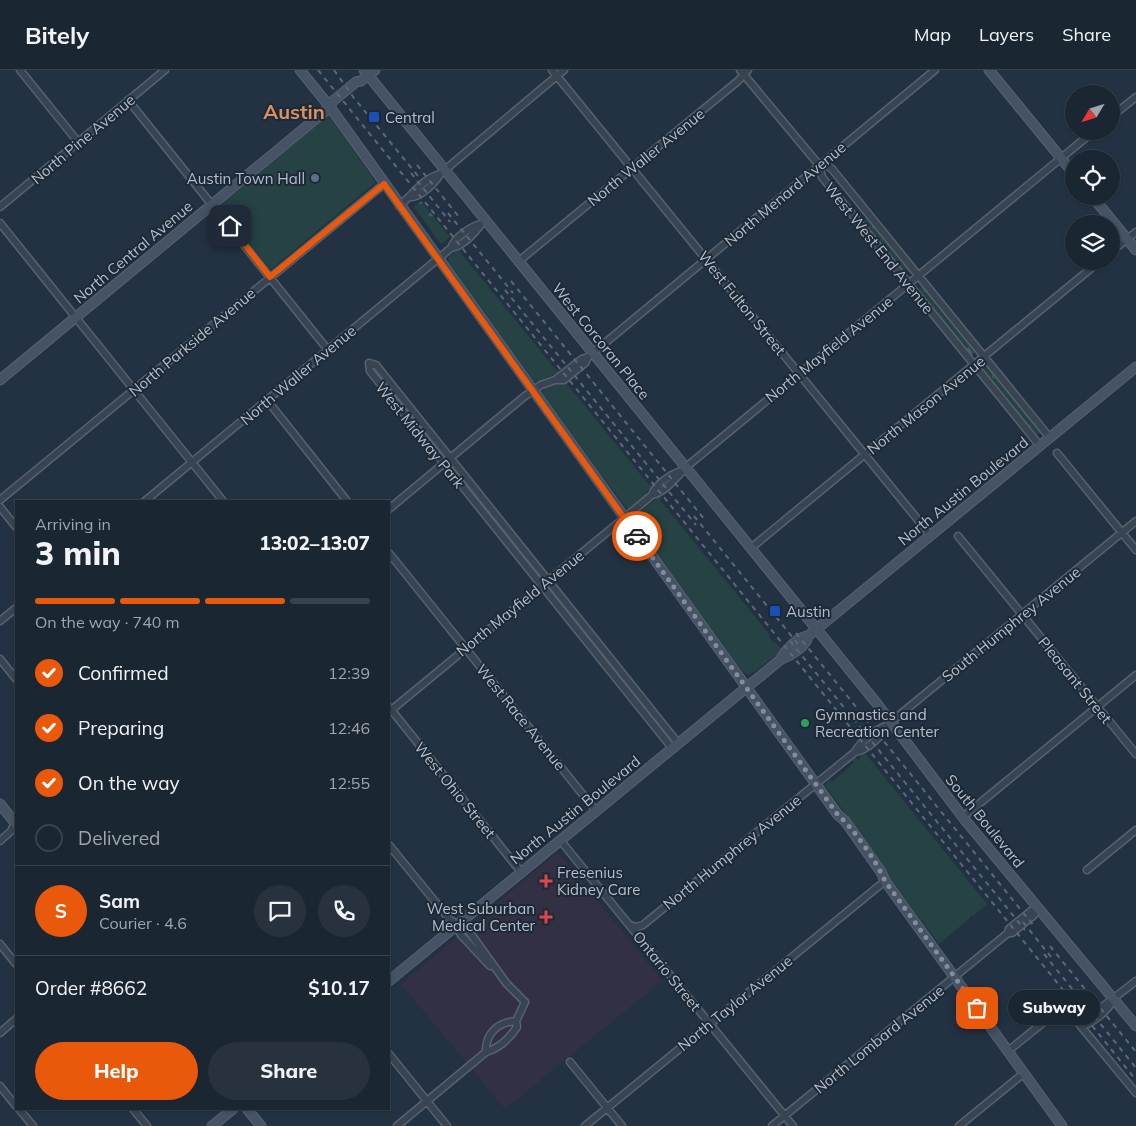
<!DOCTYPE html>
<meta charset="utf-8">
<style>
:root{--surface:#1a2632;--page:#27323e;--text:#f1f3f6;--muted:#9fa5ac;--line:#38434d;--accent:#ea580c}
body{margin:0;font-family:Mulish,sans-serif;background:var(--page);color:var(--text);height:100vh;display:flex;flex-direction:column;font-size:19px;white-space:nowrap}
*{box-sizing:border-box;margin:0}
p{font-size:16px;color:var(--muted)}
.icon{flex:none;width:28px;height:28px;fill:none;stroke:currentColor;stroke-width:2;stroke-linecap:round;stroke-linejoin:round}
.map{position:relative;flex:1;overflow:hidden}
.drawer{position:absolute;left:15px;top:430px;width:375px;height:610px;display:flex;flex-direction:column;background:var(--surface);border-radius:0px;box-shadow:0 1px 4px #0004,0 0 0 1px var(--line)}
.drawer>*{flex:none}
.needle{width:32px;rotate:232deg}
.fabs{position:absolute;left:1065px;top:15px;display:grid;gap:10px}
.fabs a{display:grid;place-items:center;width:55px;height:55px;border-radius:50%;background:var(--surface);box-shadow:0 1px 4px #0004,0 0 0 1px var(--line);font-size:25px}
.pin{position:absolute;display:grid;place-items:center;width:42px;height:42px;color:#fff;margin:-21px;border-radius:10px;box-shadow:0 2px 8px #0006}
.courier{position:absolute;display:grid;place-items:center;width:50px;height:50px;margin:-25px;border:4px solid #ea580c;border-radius:50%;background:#fff;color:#222;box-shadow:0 1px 6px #0007}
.bubble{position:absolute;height:35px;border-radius:18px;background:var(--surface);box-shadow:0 1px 4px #0004,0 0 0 1px var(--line);font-size:16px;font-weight:800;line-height:35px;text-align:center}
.head em{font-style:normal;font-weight:800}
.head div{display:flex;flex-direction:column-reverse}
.head{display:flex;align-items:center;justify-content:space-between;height:85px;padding:0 20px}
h1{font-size:32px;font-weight:800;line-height:38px}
.bar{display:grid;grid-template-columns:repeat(4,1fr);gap:8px 5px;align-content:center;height:60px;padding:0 20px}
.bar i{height:6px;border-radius:4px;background:var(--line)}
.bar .selected{background:var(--accent)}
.bar p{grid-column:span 4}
.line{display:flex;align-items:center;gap:12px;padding:0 20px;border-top:1px solid var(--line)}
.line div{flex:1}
.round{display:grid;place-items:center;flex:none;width:52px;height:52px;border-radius:26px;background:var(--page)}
ol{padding:0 20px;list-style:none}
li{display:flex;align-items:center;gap:15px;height:55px}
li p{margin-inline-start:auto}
li .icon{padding:5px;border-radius:50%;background:var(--accent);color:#fff;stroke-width:4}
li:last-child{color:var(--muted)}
li i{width:28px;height:28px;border:2px solid var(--line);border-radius:50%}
.primary-button{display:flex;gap:10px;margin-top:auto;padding:10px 20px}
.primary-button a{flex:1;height:58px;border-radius:30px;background:var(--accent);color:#fff;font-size:20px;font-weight:800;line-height:58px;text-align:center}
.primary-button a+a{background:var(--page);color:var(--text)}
header{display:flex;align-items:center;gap:30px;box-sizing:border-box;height:70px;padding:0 25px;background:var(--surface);border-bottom:1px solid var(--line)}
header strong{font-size:24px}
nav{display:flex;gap:28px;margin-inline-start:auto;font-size:18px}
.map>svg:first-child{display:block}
.medical{fill:#323143}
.grass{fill:url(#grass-tufts)}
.forest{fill:url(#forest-firs)}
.green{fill:#264244}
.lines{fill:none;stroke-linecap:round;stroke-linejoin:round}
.street-casing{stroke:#56626f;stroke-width:9}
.secondary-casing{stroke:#56626f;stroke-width:11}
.street{stroke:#384452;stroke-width:6}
.secondary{stroke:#465365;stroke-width:9}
.rail{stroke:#5a6879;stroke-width:2;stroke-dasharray:5 5;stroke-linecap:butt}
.done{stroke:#828e9c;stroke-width:5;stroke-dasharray:0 9}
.route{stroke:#ea580c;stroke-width:6}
.transit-dot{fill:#1a4fb4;stroke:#1d2937;stroke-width:2}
.service-dot{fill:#5c6f8a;stroke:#1d2937;stroke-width:2}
.leisure-dot{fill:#2e9e5b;stroke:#1d2937;stroke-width:2}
.health-dot{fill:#e0444e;stroke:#1d2937;stroke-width:2}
.labels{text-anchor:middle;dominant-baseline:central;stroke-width:4;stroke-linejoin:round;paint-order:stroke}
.poi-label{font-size:15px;fill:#b5bfcc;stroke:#1d2937;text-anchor:start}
.street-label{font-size:15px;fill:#b5bfcc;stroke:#1d2937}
.district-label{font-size:20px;font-weight:bold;fill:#de8f5e;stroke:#1d2937}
</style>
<header>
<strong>Bitely</strong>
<nav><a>Map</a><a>Layers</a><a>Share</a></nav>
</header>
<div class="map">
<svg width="1136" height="1056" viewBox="0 0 1136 1056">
<defs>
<pattern id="grass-tufts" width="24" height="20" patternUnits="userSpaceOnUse" patternTransform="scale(1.25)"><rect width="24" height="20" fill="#264244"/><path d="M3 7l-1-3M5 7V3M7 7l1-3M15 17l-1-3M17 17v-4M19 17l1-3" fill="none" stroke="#435c5e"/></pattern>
<pattern id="forest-firs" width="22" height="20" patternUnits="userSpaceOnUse" patternTransform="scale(1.25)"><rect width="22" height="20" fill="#264244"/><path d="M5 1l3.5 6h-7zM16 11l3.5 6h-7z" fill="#435c5e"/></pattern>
</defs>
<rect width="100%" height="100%" fill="#233243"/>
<path class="medical" d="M558 782 662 911 505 1039 401 914Z"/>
<path class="grass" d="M867 148 910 200 903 205 861 153Z
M987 296 1041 362 1035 367 981 301Z"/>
<path class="forest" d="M421 131 450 167 441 174 414 137Z
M923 216 976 282 970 287 917 221Z"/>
<path class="green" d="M329 46 376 112 273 198 270 199 222 140 221 135 325 48Z
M459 179 461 181 460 182 556 300H558L559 302 539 311H534L448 191 449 187Z
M567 311 568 315 649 415 650 414 652 416 645 425 628 439 626 438 542 323 544 318Z
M660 426 662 428 660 430 770 565 769 567 774 573 776 572 780 578 782 577 784 579 754 602 748 605 742 601 635 452V445Z
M865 680V683L987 834 973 846H970V848L939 874 882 798 881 794 825 715 829 709 832 712 854 693 852 690 855 687 858 690 861 687 860 684Z"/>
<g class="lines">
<defs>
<path id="street" d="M20 0 78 72
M552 0 931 466
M740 0 819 95
M128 30 328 280
M1111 47 1136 27
M819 95 825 94 832 99 1050 368
M819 95 822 107 1040 376
M411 127C421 127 435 113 440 104
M399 136C413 125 422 109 440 104L564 0
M0 137 165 0
M0 153 223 431
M451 178C463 176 475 163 482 153
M1111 182 1136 162
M519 191 738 11 748 0
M555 310 582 289 588 287 935 0
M267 330 347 431
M1057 383 1136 480
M652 425C655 415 671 404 681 401
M0 430 384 114
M145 431 451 178C455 167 470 157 481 154
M0 437 16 457
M389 439 525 326 541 315 555 310H564L585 293 588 287
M958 466 1136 684
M751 478 1100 191
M389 483 596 741
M0 551 16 538
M0 589 16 609
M389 637 521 802
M389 642 652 425C668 421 679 403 691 393L1094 61
M672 678 370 301 369 293 376 295 678 673
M855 682C867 680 882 667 886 656
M963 747 1136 605
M560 770 793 1056
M0 771 11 761 16 751
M389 775 450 850 468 860 507 914 525 932 516 951
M1087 800 1136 760
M456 855 461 865 490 896
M630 855 636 857 643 855 855 682C861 671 875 660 886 656L1136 451
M1008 863 1009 859 1031 841 1038 839
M0 874 16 894
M1056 926 1136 1023
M1082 956 1084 951 1136 911
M1082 956C1093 953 1107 941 1113 931
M0 963 16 949
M1008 981 1055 943 1063 941 1070 942
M389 984 447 1056
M570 992 622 1056
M0 1016 16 1036
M19 1039 33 1056
M133 1039 147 1056
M397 1056 486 982C500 978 509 969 517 957L516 951C498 952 485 964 486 982
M585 1056 885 811
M772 1056 1008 863H1012L1034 845 1038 839
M959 1056 1024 1003"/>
<path id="secondary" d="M300 0 330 37 838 745 845 751 881 802 885 811 1062 1056
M364 0 878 635 965 750 1136 956
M989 0 1074 104
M1092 126 1136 180
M0 310 330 37 333 31 356 12 361 11 375 0
M780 590C790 586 806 577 808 566
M0 734 16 754
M389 911 780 590C785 581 797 567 808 566L1136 297
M247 1039 261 1056
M212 1056 233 1039"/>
</defs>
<use href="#street" class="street-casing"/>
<use href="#secondary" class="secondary-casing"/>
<use href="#street" class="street"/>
<use href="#secondary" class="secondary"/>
<path class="rail" d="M318 0 1136 1010
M334 0 354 28 418 106
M417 95 459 147
M411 103 450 152
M448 143 513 223
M511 211 705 450
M505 220 696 455
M694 446 798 574
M796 563 1034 856
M790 571 1025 860
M1023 852 1051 887
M1050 876 1136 982
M1044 884 1136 998"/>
</g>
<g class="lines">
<path class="done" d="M637 466 838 745C854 759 877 792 885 811L977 938"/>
<path class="route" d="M230 156 270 207 384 114 637 466"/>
</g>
<g class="transit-dot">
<rect x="368" y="41" width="12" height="12" rx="2.5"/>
<rect x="769" y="535" width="12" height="12" rx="2.5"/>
</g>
<circle class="service-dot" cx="315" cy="108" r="5"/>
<circle class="leisure-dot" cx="805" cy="653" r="5"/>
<g class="health-dot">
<path d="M543.5 803.5h5v5h5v5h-5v5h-5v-5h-5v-5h5z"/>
<path d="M543.5 839.5h5v5h5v5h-5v5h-5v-5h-5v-5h5z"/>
</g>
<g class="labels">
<g class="poi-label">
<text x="385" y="47">Central</text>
<text x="305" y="108" text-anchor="end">Austin Town Hall</text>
<text x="786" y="541">Austin</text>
<text x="815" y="644">Gymnastics and<tspan x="815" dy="17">Recreation Center</tspan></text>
<text x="557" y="802">Fresenius<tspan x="557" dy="17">Kidney Care</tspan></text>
<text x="535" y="838" text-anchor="end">West Suburban<tspan x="535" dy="17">Medical Center</tspan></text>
</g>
<g class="street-label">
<text transform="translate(83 69) rotate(-40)">North Pine Avenue</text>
<text transform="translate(646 87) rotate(-39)">North Waller Avenue</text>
<text transform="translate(785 124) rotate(-40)">North Menard Avenue</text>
<text transform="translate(879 178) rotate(51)">West West End Avenue</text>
<text transform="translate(133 182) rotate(-40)">North Central Avenue</text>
<text transform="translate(742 233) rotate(51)">West Fulton Street</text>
<text transform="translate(601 271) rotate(51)">West Corcoran Place</text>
<text transform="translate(192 272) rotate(-40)">North Parkside Avenue</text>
<text transform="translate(829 279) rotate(-39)">North Mayfield Avenue</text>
<text transform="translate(298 305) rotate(-40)">North Waller Avenue</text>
<text transform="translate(926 335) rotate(-39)">North Mason Avenue</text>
<text transform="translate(420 365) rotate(51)">West Midway Park</text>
<text transform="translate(963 421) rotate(-39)">North Austin Boulevard</text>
<text transform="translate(520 533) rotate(-39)">North Mayfield Avenue</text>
<text transform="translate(1011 554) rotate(-39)">South Humphrey Avenue</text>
<text transform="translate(1075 610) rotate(51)">Pleasant Street</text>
<text transform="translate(521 647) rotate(51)">West Race Avenue</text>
<text transform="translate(455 720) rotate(51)">West Ohio Street</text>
<text transform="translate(575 740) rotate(-39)">North Austin Boulevard</text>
<text transform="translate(985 751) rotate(51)">South Boulevard</text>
<text transform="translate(732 782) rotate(-39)">North Humphrey Avenue</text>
<text transform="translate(667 901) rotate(51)">Ontario Street</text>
<text transform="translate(735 933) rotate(-39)">North Taylor Avenue</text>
<text transform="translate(879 969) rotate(-39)">North Lombard Avenue</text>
</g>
<g class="district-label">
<text x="294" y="41">Austin</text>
</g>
</g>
</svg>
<div class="fabs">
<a><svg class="needle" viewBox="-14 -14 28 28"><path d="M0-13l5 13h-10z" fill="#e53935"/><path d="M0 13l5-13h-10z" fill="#9fa5ac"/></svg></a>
<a><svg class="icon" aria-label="locate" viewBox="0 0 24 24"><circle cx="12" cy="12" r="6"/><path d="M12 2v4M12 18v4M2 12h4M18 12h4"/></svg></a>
<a><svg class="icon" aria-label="layers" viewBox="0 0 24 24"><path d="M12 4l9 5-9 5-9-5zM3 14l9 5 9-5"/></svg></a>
</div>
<div class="pin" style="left:977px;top:938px;background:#ea580c"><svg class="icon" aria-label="bag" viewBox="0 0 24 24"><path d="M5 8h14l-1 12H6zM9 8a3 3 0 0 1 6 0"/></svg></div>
<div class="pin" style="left:230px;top:156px;background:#1f2937"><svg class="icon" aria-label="home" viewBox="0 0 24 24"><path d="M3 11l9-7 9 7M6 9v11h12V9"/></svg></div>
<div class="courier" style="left:637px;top:466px"><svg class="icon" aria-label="car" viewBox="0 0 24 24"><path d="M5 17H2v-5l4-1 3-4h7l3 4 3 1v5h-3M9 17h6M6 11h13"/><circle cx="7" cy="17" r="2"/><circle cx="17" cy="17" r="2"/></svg></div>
<div class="bubble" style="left:1008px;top:920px;width:92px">Subway</div>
<section class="drawer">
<div class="head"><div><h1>3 min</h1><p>Arriving in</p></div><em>13:02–13:07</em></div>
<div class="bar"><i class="selected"></i><i class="selected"></i><i class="selected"></i><i></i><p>On the way · 740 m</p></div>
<ol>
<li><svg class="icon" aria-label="check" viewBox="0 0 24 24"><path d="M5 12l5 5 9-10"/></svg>Confirmed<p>12:39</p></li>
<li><svg class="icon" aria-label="check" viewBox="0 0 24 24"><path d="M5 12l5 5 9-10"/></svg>Preparing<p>12:46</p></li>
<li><svg class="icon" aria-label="check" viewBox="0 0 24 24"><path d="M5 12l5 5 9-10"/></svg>On the way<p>12:55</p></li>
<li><i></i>Delivered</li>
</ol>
<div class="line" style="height:90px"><b class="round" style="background:var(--accent);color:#fff">S</b><div><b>Sam</b><p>Courier · 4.6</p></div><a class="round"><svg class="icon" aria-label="chat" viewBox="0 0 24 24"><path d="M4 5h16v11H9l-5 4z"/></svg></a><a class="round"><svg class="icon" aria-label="phone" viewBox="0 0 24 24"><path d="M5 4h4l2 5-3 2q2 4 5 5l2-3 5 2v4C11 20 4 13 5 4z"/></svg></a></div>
<div class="line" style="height:65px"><div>Order #8662</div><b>$10.17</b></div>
<div class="primary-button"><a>Help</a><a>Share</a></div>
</section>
</div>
